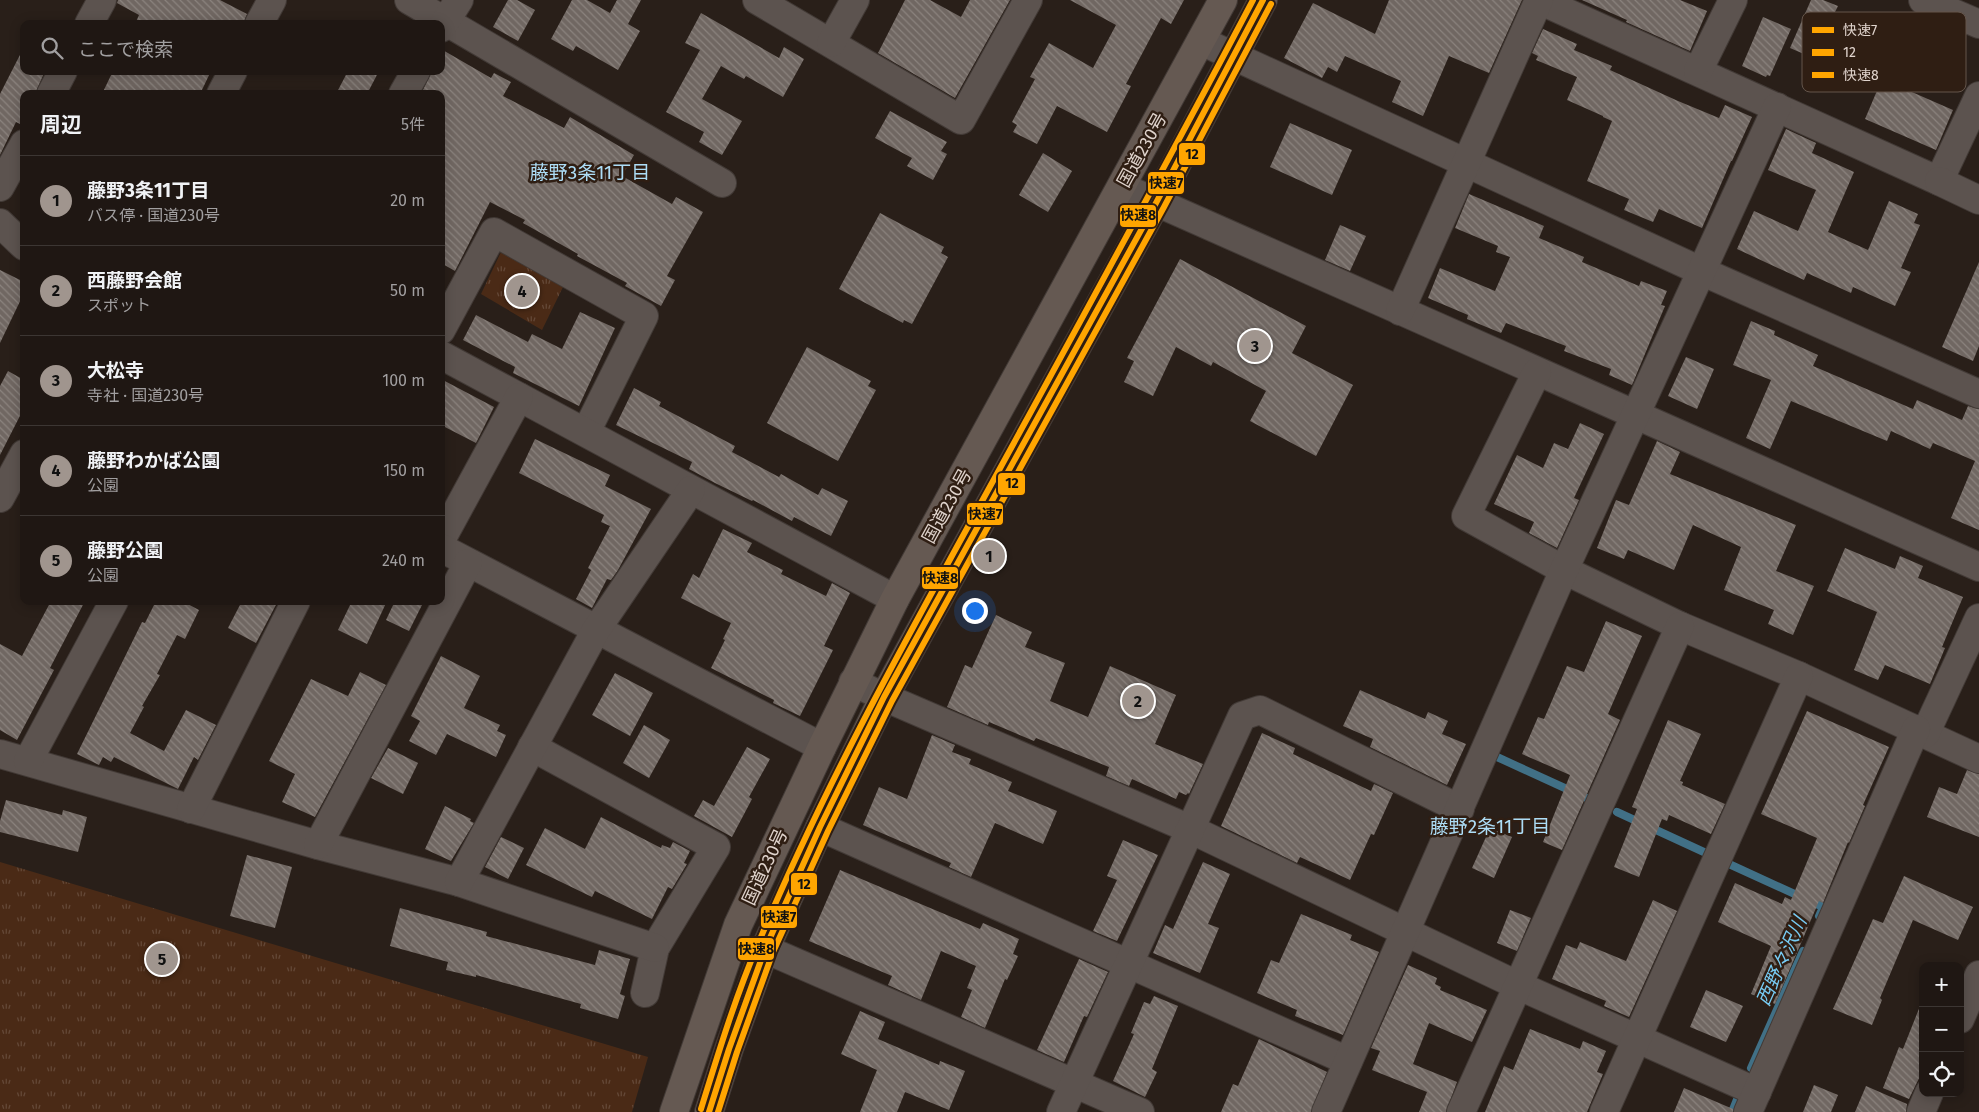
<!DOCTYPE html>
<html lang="ja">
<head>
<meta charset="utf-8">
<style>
	body { margin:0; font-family:"Fira Sans","Noto Sans JP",sans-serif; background:#2c2421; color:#f1f3f6 }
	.controls { position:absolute; right:15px; bottom:15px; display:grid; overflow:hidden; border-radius:10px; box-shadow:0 2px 12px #0003 }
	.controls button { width:45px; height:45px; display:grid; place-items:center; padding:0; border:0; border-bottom:1px solid #3c3633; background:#1f1713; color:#f1f3f6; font:25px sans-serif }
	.you { position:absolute; left:974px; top:610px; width:18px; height:18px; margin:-12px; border:4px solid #fff; border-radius:50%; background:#1a73e8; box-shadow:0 0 0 8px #1a73e833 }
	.badge { display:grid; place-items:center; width:32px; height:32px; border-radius:50%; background:#a0958e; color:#111; font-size:16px; font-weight:700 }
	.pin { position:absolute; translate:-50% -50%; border:2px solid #fff; box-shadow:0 1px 5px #0006 }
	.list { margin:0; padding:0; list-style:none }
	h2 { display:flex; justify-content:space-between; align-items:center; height:65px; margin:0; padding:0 20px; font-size:21px }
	h2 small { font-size:16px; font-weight:400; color:#a19fa0 }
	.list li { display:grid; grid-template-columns:32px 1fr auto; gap:15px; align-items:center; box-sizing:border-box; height:90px; padding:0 20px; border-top:1px solid #3c3633 }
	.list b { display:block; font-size:19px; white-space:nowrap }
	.list p { margin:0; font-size:16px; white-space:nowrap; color:#a19fa0 }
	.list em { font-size:16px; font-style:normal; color:#a19fa0 }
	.icon { flex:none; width:28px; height:28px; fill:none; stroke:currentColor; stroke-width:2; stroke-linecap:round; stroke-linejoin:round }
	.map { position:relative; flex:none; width:1979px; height:1112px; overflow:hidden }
	.search { position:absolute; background:#1f1713; box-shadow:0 2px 12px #0003; left:20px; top:20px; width:425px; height:55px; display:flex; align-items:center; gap:12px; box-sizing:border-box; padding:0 18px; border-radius:10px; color:#a19fa0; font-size:19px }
	.panel { position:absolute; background:#1f1713; box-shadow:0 2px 12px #0003; left:20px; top:90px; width:425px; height:515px; border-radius:10px }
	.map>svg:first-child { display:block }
</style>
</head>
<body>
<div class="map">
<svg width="1979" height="1112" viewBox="0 0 1979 1112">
	<defs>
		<pattern id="park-tufts" width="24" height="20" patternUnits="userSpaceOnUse" patternTransform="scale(1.25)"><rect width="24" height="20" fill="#4a2a16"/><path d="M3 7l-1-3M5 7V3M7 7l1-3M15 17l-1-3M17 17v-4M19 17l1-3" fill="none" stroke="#644837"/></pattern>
		<pattern id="building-back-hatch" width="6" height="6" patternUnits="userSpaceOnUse" patternTransform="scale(1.25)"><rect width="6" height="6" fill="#706762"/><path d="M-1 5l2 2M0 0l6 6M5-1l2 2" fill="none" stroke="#8b837e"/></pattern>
	</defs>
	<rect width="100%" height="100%" fill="#291f19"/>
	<g fill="url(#park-tufts)">
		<polygon points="501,252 563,287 542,330 481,294"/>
		<polygon points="0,862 648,1057 632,1112 0,1112"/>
	</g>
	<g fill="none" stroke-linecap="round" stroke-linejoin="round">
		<g stroke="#417086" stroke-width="8">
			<polyline points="1497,757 1591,800"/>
			<polyline points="1617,812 1706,853"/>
			<polyline points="1729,864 1823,907 1819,916"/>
			<polyline points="1751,1068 1803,951"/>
			<polyline points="1732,1112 1738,1097"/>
		</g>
	</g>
	<g fill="url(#building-back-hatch)">
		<polygon points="118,0 220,0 247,14 243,24 135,24 139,15 117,3"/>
		<polygon points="508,0 517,0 535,10 518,41 493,27"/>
		<polygon points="572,0 587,0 610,13 617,0 641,0 628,24 640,31 618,70 576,46 573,51 551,39"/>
		<polygon points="905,0 930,0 961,17 970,0 1010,0 955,98 878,53"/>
		<polygon points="1070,0 1184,0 1171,24 1161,18 1126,84 1131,86 1107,132 1057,106 1037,144 1013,132 1017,125 1012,122 1035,79 1030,77 1049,43 1093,68 1116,25"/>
		<polygon points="1389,0 1522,0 1489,73 1449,56 1423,116 1392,102 1401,81 1345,56 1337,72 1328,67 1322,78 1284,58 1313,3 1375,34"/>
		<polygon points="1582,0 1680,0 1707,11 1690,51 1626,22 1627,20"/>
		<polygon points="1811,0 1823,0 1838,6 1834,14 1915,49 1900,81 1823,46 1818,60 1790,48"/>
		<polygon points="701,13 779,58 784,47 804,59 783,97 746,76 744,79 721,66 702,99 742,121 722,155 699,142 704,132 666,112 700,50 685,43"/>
		<polygon points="1763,17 1791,29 1770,76 1767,75 1766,77 1742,66"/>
		<polygon points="1543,29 1577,44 1574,50 1612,66 1610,70 1678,101 1719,118 1725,105 1752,117 1732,161 1731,161 1702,228 1659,209 1653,222 1624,210 1629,199 1587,181 1612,121 1603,117 1603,116 1567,100 1577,77 1536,60 1538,56 1532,53"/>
		<polygon points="24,47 24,71 45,71 35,94 24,94 24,126 16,122 0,155 0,94"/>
		<polygon points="441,49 491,78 494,73 511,82 503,96 564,128 570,117 634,155 622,176 672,204 676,197 703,212 667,276 675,280 661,306 625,286 627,283 577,256 578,254 523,223 525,220 490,202 455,271 441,263 441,94 421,94 432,71 441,71"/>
		<polygon points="113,71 211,71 200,94 102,94"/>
		<polygon points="348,71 379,71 367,94 336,94"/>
		<polygon points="1882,79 1953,110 1936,150 1865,119"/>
		<polygon points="890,111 947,142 941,151 947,154 933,180 907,166 912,158 875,138"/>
		<polygon points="1290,123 1352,150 1332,195 1270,167"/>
		<polygon points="1786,129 1816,143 1812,153 1854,172 1828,232 1868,250 1889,201 1918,214 1914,223 1920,225 1901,268 1911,272 1895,306 1853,287 1851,293 1807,273 1804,280 1737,249 1754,211 1798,231 1816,190 1768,170"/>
		<polygon points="1043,153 1072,171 1048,212 1019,195"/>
		<polygon points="1469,194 1544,226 1539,238 1584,257 1582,262 1639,286 1641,281 1667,291 1661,305 1665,306 1632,385 1609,375 1611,369 1564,351 1566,346 1506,323 1501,333 1467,319 1468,315 1428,298 1440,268 1495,291 1510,257 1496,252 1498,246 1455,228"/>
		<polygon points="880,213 944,247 941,253 948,257 912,324 904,320 903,323 839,289"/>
		<polygon points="1340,225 1366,236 1350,271 1325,260"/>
		<polygon points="1180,259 1306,326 1292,353 1353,385 1316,456 1250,421 1266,391 1213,362 1211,366 1176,347 1153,396 1124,382 1134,361 1127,358"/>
		<polygon points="1979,262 1979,346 1973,361 1942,347"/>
		<polygon points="0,270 24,282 24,293 0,343"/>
		<polygon points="580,312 615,328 579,406 513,373 515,367 463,340 476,315 528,342 532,334 562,349"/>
		<polygon points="1751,321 1775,331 1774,335 1818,355 1813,366 1913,409 1917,400 1962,420 1968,406 1979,409 1979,530 1951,518 1975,461 1933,443 1930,449 1891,431 1887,441 1791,401 1770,449 1746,438 1771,380 1733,365"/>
		<polygon points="807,347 871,381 868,386 876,390 838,461 767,423"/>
		<polygon points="1686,357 1714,369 1697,409 1668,396"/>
		<polygon points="8,371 24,380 24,408 0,455 0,386"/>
		<polygon points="441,379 494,407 476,443 441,425"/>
		<polygon points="634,388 661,402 659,406 735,446 732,452 779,477 781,474 818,495 822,488 848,501 831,536 794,517 792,521 753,500 752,501 715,483 689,469 692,462 616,425"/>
		<polygon points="1580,423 1604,434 1574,498 1579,500 1557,548 1529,533 1534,522 1494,504 1517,455 1543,468 1554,443 1568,449"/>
		<polygon points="535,439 610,475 605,486 651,509 618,570 611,580 607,579 592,608 576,599 591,570 588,568 610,526 601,522 604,515 519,473"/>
		<polygon points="1657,441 1680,452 1670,474 1796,525 1776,571 1814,586 1793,635 1768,624 1774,610 1724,590 1741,547 1693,525 1674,570 1628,550 1624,559 1597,548 1616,500 1629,505"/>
		<polygon points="723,529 752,543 747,552 783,570 781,574 826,596 832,583 850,593 824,646 833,650 800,716 773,703 774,700 711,668 725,640 723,639 731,623 681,598 693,574 699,578"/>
		<polygon points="1845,548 1895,569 1900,556 1923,566 1918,578 1963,597 1942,647 1945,648 1930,684 1885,665 1878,680 1854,670 1877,612 1827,591"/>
		<polygon points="51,601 85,601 50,668 54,670 17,740 0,730 0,644 22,656"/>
		<polygon points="156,601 182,601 199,610 185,639 177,635 157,674 160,675 142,706 144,707 130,733 164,751 186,710 216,725 198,760 194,757 178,789 114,757 111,762 103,757 99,765 77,754 142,622 145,623"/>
		<polygon points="242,601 278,601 256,643 228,628"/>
		<polygon points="352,601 387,601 367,644 338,630"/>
		<polygon points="395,601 424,601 409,631 386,620"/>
		<polygon points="996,615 1032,632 1025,647 1065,663 1050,701 1088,717 1110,666 1176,695 1155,744 1203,764 1189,794 1188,793 1186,795 1179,792 1176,799 1132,779 1129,786 1106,776 1109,767 1036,738 1034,741 989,722 988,725 947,707 965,665 972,668"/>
		<polygon points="1606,621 1642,636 1608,714 1620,720 1562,850 1543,842 1570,775 1522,754 1538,717 1544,719 1567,666 1584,672"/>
		<polygon points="441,656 480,676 464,708 500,725 497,731 506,735 496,757 447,734 436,755 409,741 420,721 411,716"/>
		<polygon points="360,672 386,685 315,817 282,802 295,774 269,761 311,679 348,696"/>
		<polygon points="615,673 653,693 630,736 592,715"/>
		<polygon points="1360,690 1425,719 1428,712 1448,721 1442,734 1466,744 1447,785 1370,747 1373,739 1343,726"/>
		<polygon points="1807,711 1889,747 1863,805 1865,806 1849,843 1848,842 1823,903 1819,901 1775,1004 1751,994 1771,946 1718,922 1735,883 1782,904 1785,897 1791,900 1817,838 1761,814"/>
		<polygon points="1668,720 1701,734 1680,781 1683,782 1682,785 1725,804 1711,834 1669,815 1667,821 1662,819 1639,877 1614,867 1637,809 1632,807"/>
		<polygon points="644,725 670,740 649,778 623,763"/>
		<polygon points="1262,733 1295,748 1293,754 1371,791 1374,784 1393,793 1374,835 1371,834 1350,880 1300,857 1297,863 1221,826"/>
		<polygon points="932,735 955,745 952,752 971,759 969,764 1012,782 1008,791 1057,811 1043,844 995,823 971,877 949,867 951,863 863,825 879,787 907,799"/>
		<polygon points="747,747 770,759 749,797 752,799 732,837 694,816 703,800 714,806"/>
		<polygon points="388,748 418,763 403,794 371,778"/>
		<polygon points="1967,770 1979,774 1979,837 1927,817 1939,787 1957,794"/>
		<polygon points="6,800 62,815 63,810 87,817 78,852 0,832 0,821"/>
		<polygon points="445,806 471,819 470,821 474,823 451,861 425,849"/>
		<polygon points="601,817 661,848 662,845 670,848 673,842 690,851 684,863 687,864 672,889 668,887 652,919 595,891 592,897 526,865 545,828 585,849"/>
		<polygon points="1490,828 1512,837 1494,878 1472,868"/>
		<polygon points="501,837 524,848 508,879 485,867"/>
		<polygon points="1123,840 1158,855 1117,941 1093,931 1117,880 1107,876"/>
		<polygon points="247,855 292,867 275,928 230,916"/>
		<polygon points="1203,862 1230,874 1208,924 1219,928 1200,973 1153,953 1165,925 1173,929"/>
		<polygon points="840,870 980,929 983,923 1019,939 1013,954 1018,956 1007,980 1005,979 985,1028 961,1017 972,990 967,988 976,966 941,951 921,1000 888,985 892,976 809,941"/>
		<polygon points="1904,876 1973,907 1958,940 1913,920 1880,998 1882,1000 1872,1025 1833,1009 1873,919 1883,923"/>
		<polygon points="1653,900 1677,911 1629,1017 1604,1006 1606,1001 1552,979 1566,945 1577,949 1580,942 1626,961"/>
		<polygon points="400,908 487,932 486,936 595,965 599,950 630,959 620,994 625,996 618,1019 580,1008 581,1004 476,975 476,977 446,970 448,962 390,946"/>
		<polygon points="1510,910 1531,918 1517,951 1497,943"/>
		<polygon points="1301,914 1352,935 1350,940 1379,952 1343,1035 1295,1016 1297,1010 1257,993 1271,960 1279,963"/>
		<polygon points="1079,959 1108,972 1087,1017 1084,1016 1064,1062 1037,1050"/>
		<polygon points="1408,965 1437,978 1435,984 1441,987 1440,990 1487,1010 1472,1042 1429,1023 1413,1064 1457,1082 1446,1112 1419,1112 1427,1092 1372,1070 1380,1051 1371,1048"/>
		<polygon points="1706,990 1743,1006 1726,1042 1690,1027"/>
		<polygon points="1154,996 1178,1006 1152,1069 1157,1072 1145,1097 1113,1081 1134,1034 1131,1033 1144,1002 1150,1004"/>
		<polygon points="1922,1001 1923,1070 1909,1099 1883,1088 1899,1047 1903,1049"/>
		<polygon points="860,1011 885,1022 878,1039 939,1065 940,1061 965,1071 949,1110 905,1092 897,1112 860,1112 877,1070 841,1054"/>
		<polygon points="1530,1029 1580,1049 1583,1041 1606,1051 1597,1072 1603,1074 1587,1112 1485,1112 1504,1066 1513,1070"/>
		<polygon points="1259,1039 1327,1072 1311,1112 1221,1112 1233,1084 1238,1086"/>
		<polygon points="1814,1085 1838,1095 1831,1112 1803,1112"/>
		<polygon points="1866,1086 1907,1104 1906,1112 1855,1112"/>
		<polygon points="1684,1088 1733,1109 1733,1112 1674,1112"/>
	</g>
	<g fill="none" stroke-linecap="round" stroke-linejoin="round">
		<defs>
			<g id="minor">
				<polyline points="409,0 722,183"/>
				<polyline points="757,0 961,120 1028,0"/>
				<polyline points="1539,0 1939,181 1979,96"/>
				<polyline points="1923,0 1979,24"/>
				<polyline points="89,24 102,0"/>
				<polyline points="259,24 272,0"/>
				<polyline points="441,28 459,0"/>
				<polyline points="1201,41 1701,271 1979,394"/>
				<polyline points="831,43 855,0"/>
				<polyline points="1698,71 1733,0"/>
				<polyline points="51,94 63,71"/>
				<polyline points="221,94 233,71"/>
				<polyline points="403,94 416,71"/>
				<polyline points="1939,181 1979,200"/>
				<polyline points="0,187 24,144"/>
				<polyline points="1122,187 1979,567"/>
				<polyline points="0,223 24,246"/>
				<polyline points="1400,311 1539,0"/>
				<polyline points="441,330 494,232 644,316 586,432"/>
				<polyline points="441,355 895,599"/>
				<polyline points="1537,372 1466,516 1564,570 1680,626 1799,676 1979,759"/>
				<polyline points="0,498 24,454"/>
				<polyline points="441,540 519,397"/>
				<polyline points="441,548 822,747"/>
				<polyline points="853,682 884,697 1190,829 1517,985 1757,1092"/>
				<polyline points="1925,734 1979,618"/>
				<polyline points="532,747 716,847 655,948 645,993"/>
				<polyline points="0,754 318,845 459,882 655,948"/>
				<polyline points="28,761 114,601"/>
				<polyline points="191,809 296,601"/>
				<polyline points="820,827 1348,1061"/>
				<polyline points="318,845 468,563"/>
				<polyline points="459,882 596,630 691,490"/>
				<polyline points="765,949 1140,1112"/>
				<polyline points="1960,1019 1979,975"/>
				<polyline points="1061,1112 1242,716 1260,710 1460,809"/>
				<polyline points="1326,1112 1564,570 1777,107"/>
				<polyline points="1461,1112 1680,626"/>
				<polyline points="1604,1112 1799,676"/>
				<polyline points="1748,1112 1916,729"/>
				<polyline points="1921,1112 1929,1093"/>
			</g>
			<g id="trunk">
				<polyline points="674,1112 738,925 822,747 895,599 1223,0"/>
				<polyline points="709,1112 729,1049 765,949 820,827 884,697 1156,203 1263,0"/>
			</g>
		</defs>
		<use href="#minor" stroke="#423a36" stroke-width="30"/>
		<use href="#trunk" stroke="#423a36" stroke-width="30"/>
		<use href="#minor" stroke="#5c534f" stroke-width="28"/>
		<use href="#trunk" stroke="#655952" stroke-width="28"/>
		<defs>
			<polyline id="bus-1" points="709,1112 729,1049 765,949 820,827 884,697 1156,203 1263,0"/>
			<polyline id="bus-2" points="718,1112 737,1052 773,952 828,831 892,701 1164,207 1271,4"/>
			<path id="bus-3" d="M701,1109C718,1054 735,998 758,944C826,781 913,627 998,472C1084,315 1170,158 1253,0"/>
		</defs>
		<use href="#bus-1" stroke="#2f1e13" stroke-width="10"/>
		<use href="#bus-2" stroke="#2f1e13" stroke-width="10"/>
		<use href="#bus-3" stroke="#2f1e13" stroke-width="10"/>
		<use href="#bus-1" stroke="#ffa500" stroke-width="6"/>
		<use href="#bus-2" stroke="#ffa500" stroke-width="6"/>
		<use href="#bus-3" stroke="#ffa500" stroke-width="6"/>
	</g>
	<g text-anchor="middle" stroke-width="5" stroke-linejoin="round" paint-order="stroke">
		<g font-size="18" fill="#e0d4cd" stroke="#2f1e13">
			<text transform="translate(1142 150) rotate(-61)" y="6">国道230号</text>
			<text transform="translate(947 506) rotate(-61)" y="6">国道230号</text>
			<text transform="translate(765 867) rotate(-65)" y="6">国道230号</text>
		</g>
		<g font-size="19" fill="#adddf6" stroke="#2f1e13">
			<text x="590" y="179">藤野3条11丁目</text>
			<text x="1490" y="833">藤野2条11丁目</text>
		</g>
		<g font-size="19" font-style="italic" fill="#77cbf3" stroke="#2f1e13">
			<text transform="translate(1781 961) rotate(-66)" y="7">西野々沢川</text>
		</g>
	</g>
	<rect x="1802" y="12" width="164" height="80" rx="8" fill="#2f1e13" stroke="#64554b" stroke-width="1"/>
	<rect x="1812" y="27" width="22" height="6" fill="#ffa500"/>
	<rect x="1812" y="49" width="22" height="7" fill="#ffa500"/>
	<rect x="1812" y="72" width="22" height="6" fill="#ffa500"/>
	<g font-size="14" fill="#e0d4cd">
		<text x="1843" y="35">快速7</text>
		<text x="1843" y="57">12</text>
		<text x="1843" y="80">快速8</text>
	</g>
	<g stroke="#2f1e13" stroke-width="2">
		<rect x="1178" y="142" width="28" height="24" rx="5" fill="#ffa500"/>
		<rect x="1147" y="171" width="38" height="24" rx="5" fill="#ffa500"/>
		<rect x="1119" y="204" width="38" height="24" rx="5" fill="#ffa500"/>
		<rect x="997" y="472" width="29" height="24" rx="5" fill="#ffa500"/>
		<rect x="966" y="502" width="38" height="24" rx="5" fill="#ffa500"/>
		<rect x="921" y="566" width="38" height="24" rx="5" fill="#ffa500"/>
		<rect x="790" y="872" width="28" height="24" rx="5" fill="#ffa500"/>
		<rect x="760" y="905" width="38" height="24" rx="5" fill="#ffa500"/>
		<rect x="737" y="937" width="38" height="24" rx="5" fill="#ffa500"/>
	</g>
	<g font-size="14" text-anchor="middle" font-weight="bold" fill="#111">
		<text x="1192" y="159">12</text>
		<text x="1166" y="188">快速7</text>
		<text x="1138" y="220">快速8</text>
		<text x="1012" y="488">12</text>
		<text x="985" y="519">快速7</text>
		<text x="940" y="583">快速8</text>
		<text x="804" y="889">12</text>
		<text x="779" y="922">快速7</text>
		<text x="756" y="954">快速8</text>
	</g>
</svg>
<div class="controls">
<button>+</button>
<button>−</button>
<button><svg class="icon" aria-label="locate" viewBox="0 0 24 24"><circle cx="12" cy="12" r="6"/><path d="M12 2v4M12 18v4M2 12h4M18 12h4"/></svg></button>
</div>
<div class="you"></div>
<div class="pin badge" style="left:989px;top:556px">1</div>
<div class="pin badge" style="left:1138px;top:701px">2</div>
<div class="pin badge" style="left:1255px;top:346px">3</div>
<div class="pin badge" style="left:522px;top:291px">4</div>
<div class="pin badge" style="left:162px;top:959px">5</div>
<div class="search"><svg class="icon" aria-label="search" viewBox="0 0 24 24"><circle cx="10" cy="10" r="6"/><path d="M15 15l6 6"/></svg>ここで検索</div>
<section class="panel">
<h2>周辺<small>5件</small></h2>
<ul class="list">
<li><span class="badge">1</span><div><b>藤野3条11丁目</b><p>バス停 · 国道230号</p></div><em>20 m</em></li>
<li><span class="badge">2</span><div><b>西藤野会館</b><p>スポット</p></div><em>50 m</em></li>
<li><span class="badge">3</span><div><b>大松寺</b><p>寺社 · 国道230号</p></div><em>100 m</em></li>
<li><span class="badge">4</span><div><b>藤野わかば公園</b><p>公園</p></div><em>150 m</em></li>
<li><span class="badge">5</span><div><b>藤野公園</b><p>公園</p></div><em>240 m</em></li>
</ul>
</section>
</div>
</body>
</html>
